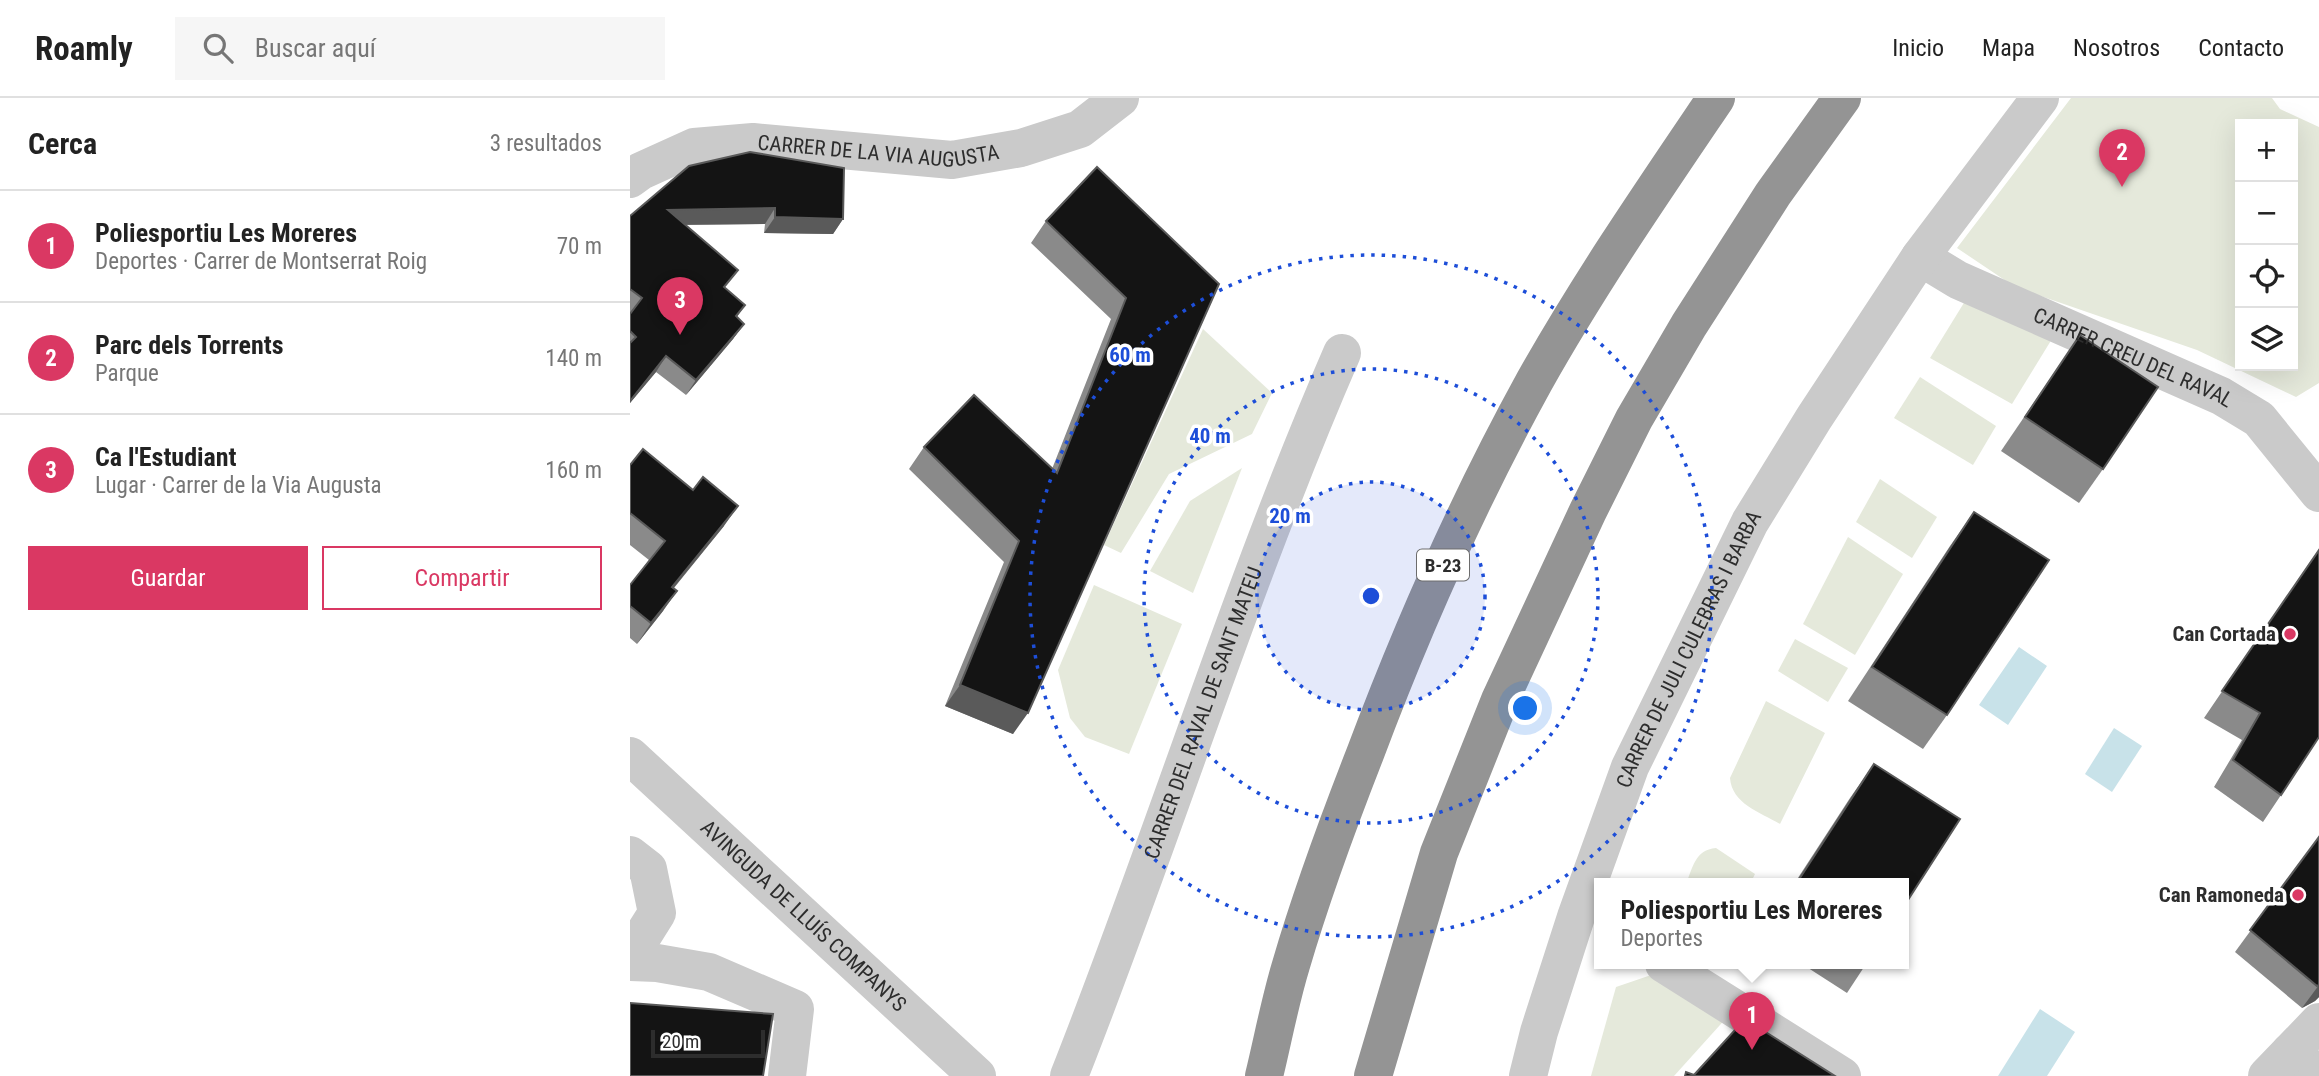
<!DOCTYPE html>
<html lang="es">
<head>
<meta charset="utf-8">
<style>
	body { margin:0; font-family:"Roboto Condensed",sans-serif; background:#f6f6f6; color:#222 }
	.controls { position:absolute; right:21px; top:21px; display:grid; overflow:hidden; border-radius:0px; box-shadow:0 7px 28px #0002 }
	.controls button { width:63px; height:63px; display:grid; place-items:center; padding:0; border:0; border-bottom:2px solid #e0e0e0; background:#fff; color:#222; font:35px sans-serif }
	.scale { position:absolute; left:21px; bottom:18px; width:114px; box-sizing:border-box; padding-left:7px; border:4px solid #2d2d2d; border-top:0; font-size:19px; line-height:24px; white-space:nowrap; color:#2d2d2d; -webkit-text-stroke:5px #fff; paint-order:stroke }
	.you { position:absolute; left:896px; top:611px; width:24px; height:24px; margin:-18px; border:5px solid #fff; border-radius:50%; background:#1a73e8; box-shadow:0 0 0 10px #1a73e833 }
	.badge { display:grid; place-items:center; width:46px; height:46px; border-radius:50%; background:#da3863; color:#fff; font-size:23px; font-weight:700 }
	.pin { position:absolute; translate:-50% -58px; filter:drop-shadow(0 2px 4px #0008) }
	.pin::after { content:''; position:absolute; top:37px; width:24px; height:21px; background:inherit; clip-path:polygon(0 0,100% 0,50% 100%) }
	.popup { position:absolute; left:964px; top:780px; width:315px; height:91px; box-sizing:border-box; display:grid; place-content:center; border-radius:0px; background:#fff; filter:drop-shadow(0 2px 5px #0005); font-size:23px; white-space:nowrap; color:#767676 }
	.popup b { font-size:26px; color:#222 }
	.popup::after { content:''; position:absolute; left:50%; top:100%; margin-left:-14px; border:14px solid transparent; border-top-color:#fff }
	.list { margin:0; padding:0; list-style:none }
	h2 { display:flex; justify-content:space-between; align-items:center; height:91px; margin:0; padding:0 28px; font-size:30px }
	h2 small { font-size:23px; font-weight:400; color:#767676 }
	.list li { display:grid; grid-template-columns:46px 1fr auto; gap:21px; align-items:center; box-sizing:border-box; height:112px; padding:0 28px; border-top:2px solid #e0e0e0 }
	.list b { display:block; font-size:26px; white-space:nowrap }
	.list p { margin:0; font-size:23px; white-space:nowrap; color:#767676 }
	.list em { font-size:23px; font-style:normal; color:#767676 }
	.actions { display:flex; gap:14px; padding:21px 28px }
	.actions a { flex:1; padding:16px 0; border:2px solid #da3863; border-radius:0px; text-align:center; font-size:24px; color:#da3863 }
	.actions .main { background:#da3863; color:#fff }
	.icon { flex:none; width:38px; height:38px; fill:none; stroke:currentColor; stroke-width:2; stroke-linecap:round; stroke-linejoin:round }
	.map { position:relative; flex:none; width:1689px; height:978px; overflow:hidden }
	header { display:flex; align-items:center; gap:42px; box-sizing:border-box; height:98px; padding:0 35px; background:#fff; border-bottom:2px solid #e0e0e0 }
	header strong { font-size:33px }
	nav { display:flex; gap:38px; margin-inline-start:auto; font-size:24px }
	.search { width:490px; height:63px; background:#f6f6f6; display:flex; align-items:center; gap:18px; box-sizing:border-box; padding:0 24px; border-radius:0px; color:#767676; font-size:26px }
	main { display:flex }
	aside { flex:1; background:#fff }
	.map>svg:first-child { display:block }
</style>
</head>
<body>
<header>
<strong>Roamly</strong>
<div class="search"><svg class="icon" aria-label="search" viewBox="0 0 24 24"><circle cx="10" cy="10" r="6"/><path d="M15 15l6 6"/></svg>Buscar aquí</div>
<nav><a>Inicio</a><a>Mapa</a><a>Nosotros</a><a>Contacto</a></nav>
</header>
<main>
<aside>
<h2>Cerca<small>3 resultados</small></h2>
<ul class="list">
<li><span class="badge">1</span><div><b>Poliesportiu Les Moreres</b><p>Deportes · Carrer de Montserrat Roig</p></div><em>70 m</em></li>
<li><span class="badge">2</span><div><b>Parc dels Torrents</b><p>Parque</p></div><em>140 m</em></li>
<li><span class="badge">3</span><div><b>Ca l'Estudiant</b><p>Lugar · Carrer de la Via Augusta</p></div><em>160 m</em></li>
</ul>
<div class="actions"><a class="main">Guardar</a><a>Compartir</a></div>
</aside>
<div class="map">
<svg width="1689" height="978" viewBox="0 0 1689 978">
	<rect width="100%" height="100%" fill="#fff"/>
	<g fill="#e5e9db" fill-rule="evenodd">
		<path d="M1441,0H1642L1650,11L1689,29V285L1666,299L1567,252L1385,189L1327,150ZM1610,26H1663V268H1610Z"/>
		<polygon points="1340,195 1425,236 1382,306 1300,260"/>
		<polygon points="573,231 642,295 622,336 539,376 491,455 474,447"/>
		<polygon points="1290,279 1366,328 1343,367 1264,320"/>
		<polygon points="612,370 563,495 520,473 560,403"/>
		<polygon points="1250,381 1307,419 1282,460 1226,424"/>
		<polygon points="1218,439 1273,476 1225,557 1173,526"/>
		<polygon points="464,487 552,526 499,656 455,639 440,620 428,572"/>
		<polygon points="1165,541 1218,570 1198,604 1148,573"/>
		<path d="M1136,603L1195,635L1150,726C1130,714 1102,706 1100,680Z"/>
		<path d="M1086,750L1125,776L1120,786H1056C1063,769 1065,752 1086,750Z"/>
		<polygon points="1030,874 1099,917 1044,978 961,978 986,889"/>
	</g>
	<g fill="#c8e2e9">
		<polygon points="1389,549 1417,568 1378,627 1349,607"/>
		<polygon points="1484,630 1512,648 1482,694 1455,676"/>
		<polygon points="1410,911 1445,934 1417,978 1368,978"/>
	</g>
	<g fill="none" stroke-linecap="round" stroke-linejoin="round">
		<g stroke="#cacaca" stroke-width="38">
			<path id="s1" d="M0,81L11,73L64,49L123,44L322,62L391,50L450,31L490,0"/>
			<path id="s2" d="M1290,159L1328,182L1591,298L1629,321L1689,395"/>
			<path id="s3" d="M0,658L347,978"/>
			<polyline points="0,757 18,771 27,815 0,858"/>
			<polyline points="0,864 27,865 79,874 165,911 157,978"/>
			<polyline points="1034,866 1212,978"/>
			<polyline points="1660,954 1689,977"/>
			<path id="s4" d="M439,978C534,738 609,492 712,255"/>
			<path id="s5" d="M898,978L909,934L946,819L1000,669L1120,424L1184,320L1290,159L1410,0"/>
			<polyline points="1637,978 1689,924"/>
		</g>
		<g stroke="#949494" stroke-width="38">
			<path d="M634,978C643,941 650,903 661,867C682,795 708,725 735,656C783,528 838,404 904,284C959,186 1023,93 1086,0"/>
			<polyline points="743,978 809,755 870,602 958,413 1004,321 1059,227 1143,96 1212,0"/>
		</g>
	</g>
	<g fill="#8a8a8a">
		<polygon points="59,68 213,121 203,136 134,135 135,126 55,127 95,190 115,207 107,219 114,226 103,241 56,297 26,274 0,305 0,118"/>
		<polygon points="416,123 589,186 383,636 315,608 374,464 279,371 294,349 422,371 481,221 401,145"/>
		<polygon points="1450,237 1473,371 1449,405 1371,353"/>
		<polygon points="0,367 63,392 94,428 44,490 33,513 7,546 0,540 0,487 19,462 0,447"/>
		<polygon points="1344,414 1317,617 1293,651 1218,603 1320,448"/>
		<polygon points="1689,451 1651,697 1633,724 1584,689 1612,642 1574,620"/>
		<polygon points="1244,666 1274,786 1164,786 1220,700"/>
		<polygon points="1689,739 1689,899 1685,903 1672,910 1605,854"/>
		<polygon points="1172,866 1236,866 1217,895"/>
	</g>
	<g fill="#5a5a5a">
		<polygon points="145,110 135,126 27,127 38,112"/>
		<polygon points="145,119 213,121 203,136 134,135"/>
		<polygon points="114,226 103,241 56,297 66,282"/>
		<polygon points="36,258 26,274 0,305 0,303"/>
		<polygon points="108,408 94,428 28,509 42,489"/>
		<polygon points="47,493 33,513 7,546 21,525"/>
		<polygon points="330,587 398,615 383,636 315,608"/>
		<polygon points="1689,887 1689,899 1685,903 1672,910"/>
	</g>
	<g fill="#141414" stroke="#5a5a5a" stroke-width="2">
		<polygon points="120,54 214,70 213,121 145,119 145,110 38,112 108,172 94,189 115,207 106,218 114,226 66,282 36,258 0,303 0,245 6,239 0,233 0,216 12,200 0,191 0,118 59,68"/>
		<polygon points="467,69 589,186 398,615 330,587 389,443 294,349 344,297 427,375 496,200 416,123"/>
		<polygon points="1450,237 1528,289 1473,371 1395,319"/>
		<polygon points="13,351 63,392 73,379 108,408 42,489 47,493 21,525 0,508 0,487 35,443 0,415 0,367"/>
		<polygon points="1344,414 1419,462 1317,617 1242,569"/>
		<polygon points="1689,452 1689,639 1651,697 1603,662 1630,615 1592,593"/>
		<polygon points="1244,666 1330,721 1274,808 1274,786 1166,786"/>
		<polygon points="1689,739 1689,887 1687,888 1620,832"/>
		<polygon points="0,905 143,916 133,978 0,978"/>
		<polygon points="1115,921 1205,978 1055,978 1056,974 1064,977"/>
	</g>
	<circle cx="741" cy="498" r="114" fill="#1d4ed8" fill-opacity=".12"/>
	<g fill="none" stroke="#1d4ed8" stroke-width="3.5" stroke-dasharray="3.5 7">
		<circle cx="741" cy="498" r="114"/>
		<circle cx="741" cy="498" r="227"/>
		<circle cx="741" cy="498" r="341"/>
	</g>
	<g fill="#da3863" stroke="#fff" stroke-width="2.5">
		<circle cx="1660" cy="536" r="7"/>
		<circle cx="1668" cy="797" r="7"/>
	</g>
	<g text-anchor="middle" stroke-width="7" stroke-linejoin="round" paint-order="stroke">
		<rect fill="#fff" stroke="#6c6c6c" stroke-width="2" x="787" y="451.5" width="52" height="31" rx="5"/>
		<g font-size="19" font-weight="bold" fill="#2d2d2d">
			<text x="813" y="474">B-23</text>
		</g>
		<g font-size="21" fill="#2d2d2d" stroke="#fff">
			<text dy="7" stroke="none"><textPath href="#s1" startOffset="257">CARRER DE LA VIA AUGUSTA</textPath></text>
			<text dy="7" stroke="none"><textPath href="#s2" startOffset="236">CARRER CREU DEL RAVAL</textPath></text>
			<text dy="7" stroke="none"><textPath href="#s5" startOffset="457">CARRER DE JULI CULEBRAS I BARBA</textPath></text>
			<text dy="7" stroke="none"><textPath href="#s4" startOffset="387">CARRER DEL RAVAL DE SANT MATEU</textPath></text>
			<text dy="7" stroke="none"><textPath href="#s3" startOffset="236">AVINGUDA DE LLUÍS COMPANYS</textPath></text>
		</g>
		<g font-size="21" font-weight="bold" fill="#2d2d2d" stroke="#fff" text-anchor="end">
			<text x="1646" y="543">Can Cortada</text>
			<text x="1654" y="804">Can Ramoneda</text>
		</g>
	</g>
	<circle cx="741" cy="498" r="10" fill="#1d4ed8" stroke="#fff" stroke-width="3.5"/>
	<g font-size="21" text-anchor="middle" font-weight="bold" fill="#1d4ed8" stroke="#fff" stroke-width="7" stroke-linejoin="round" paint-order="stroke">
		<text x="500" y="264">60 m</text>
		<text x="580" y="345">40 m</text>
		<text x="660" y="425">20 m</text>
	</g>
</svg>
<div class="controls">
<button>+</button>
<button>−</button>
<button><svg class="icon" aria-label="locate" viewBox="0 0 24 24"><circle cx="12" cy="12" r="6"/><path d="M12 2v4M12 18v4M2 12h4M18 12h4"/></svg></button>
<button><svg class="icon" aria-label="layers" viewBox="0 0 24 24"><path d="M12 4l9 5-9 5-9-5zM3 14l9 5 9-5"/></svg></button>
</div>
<div class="scale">20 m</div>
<div class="you"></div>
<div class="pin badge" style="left:1122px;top:952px">1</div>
<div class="popup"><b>Poliesportiu Les Moreres</b>Deportes</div>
<div class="pin badge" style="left:1492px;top:89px">2</div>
<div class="pin badge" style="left:50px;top:237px">3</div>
</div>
</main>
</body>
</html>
